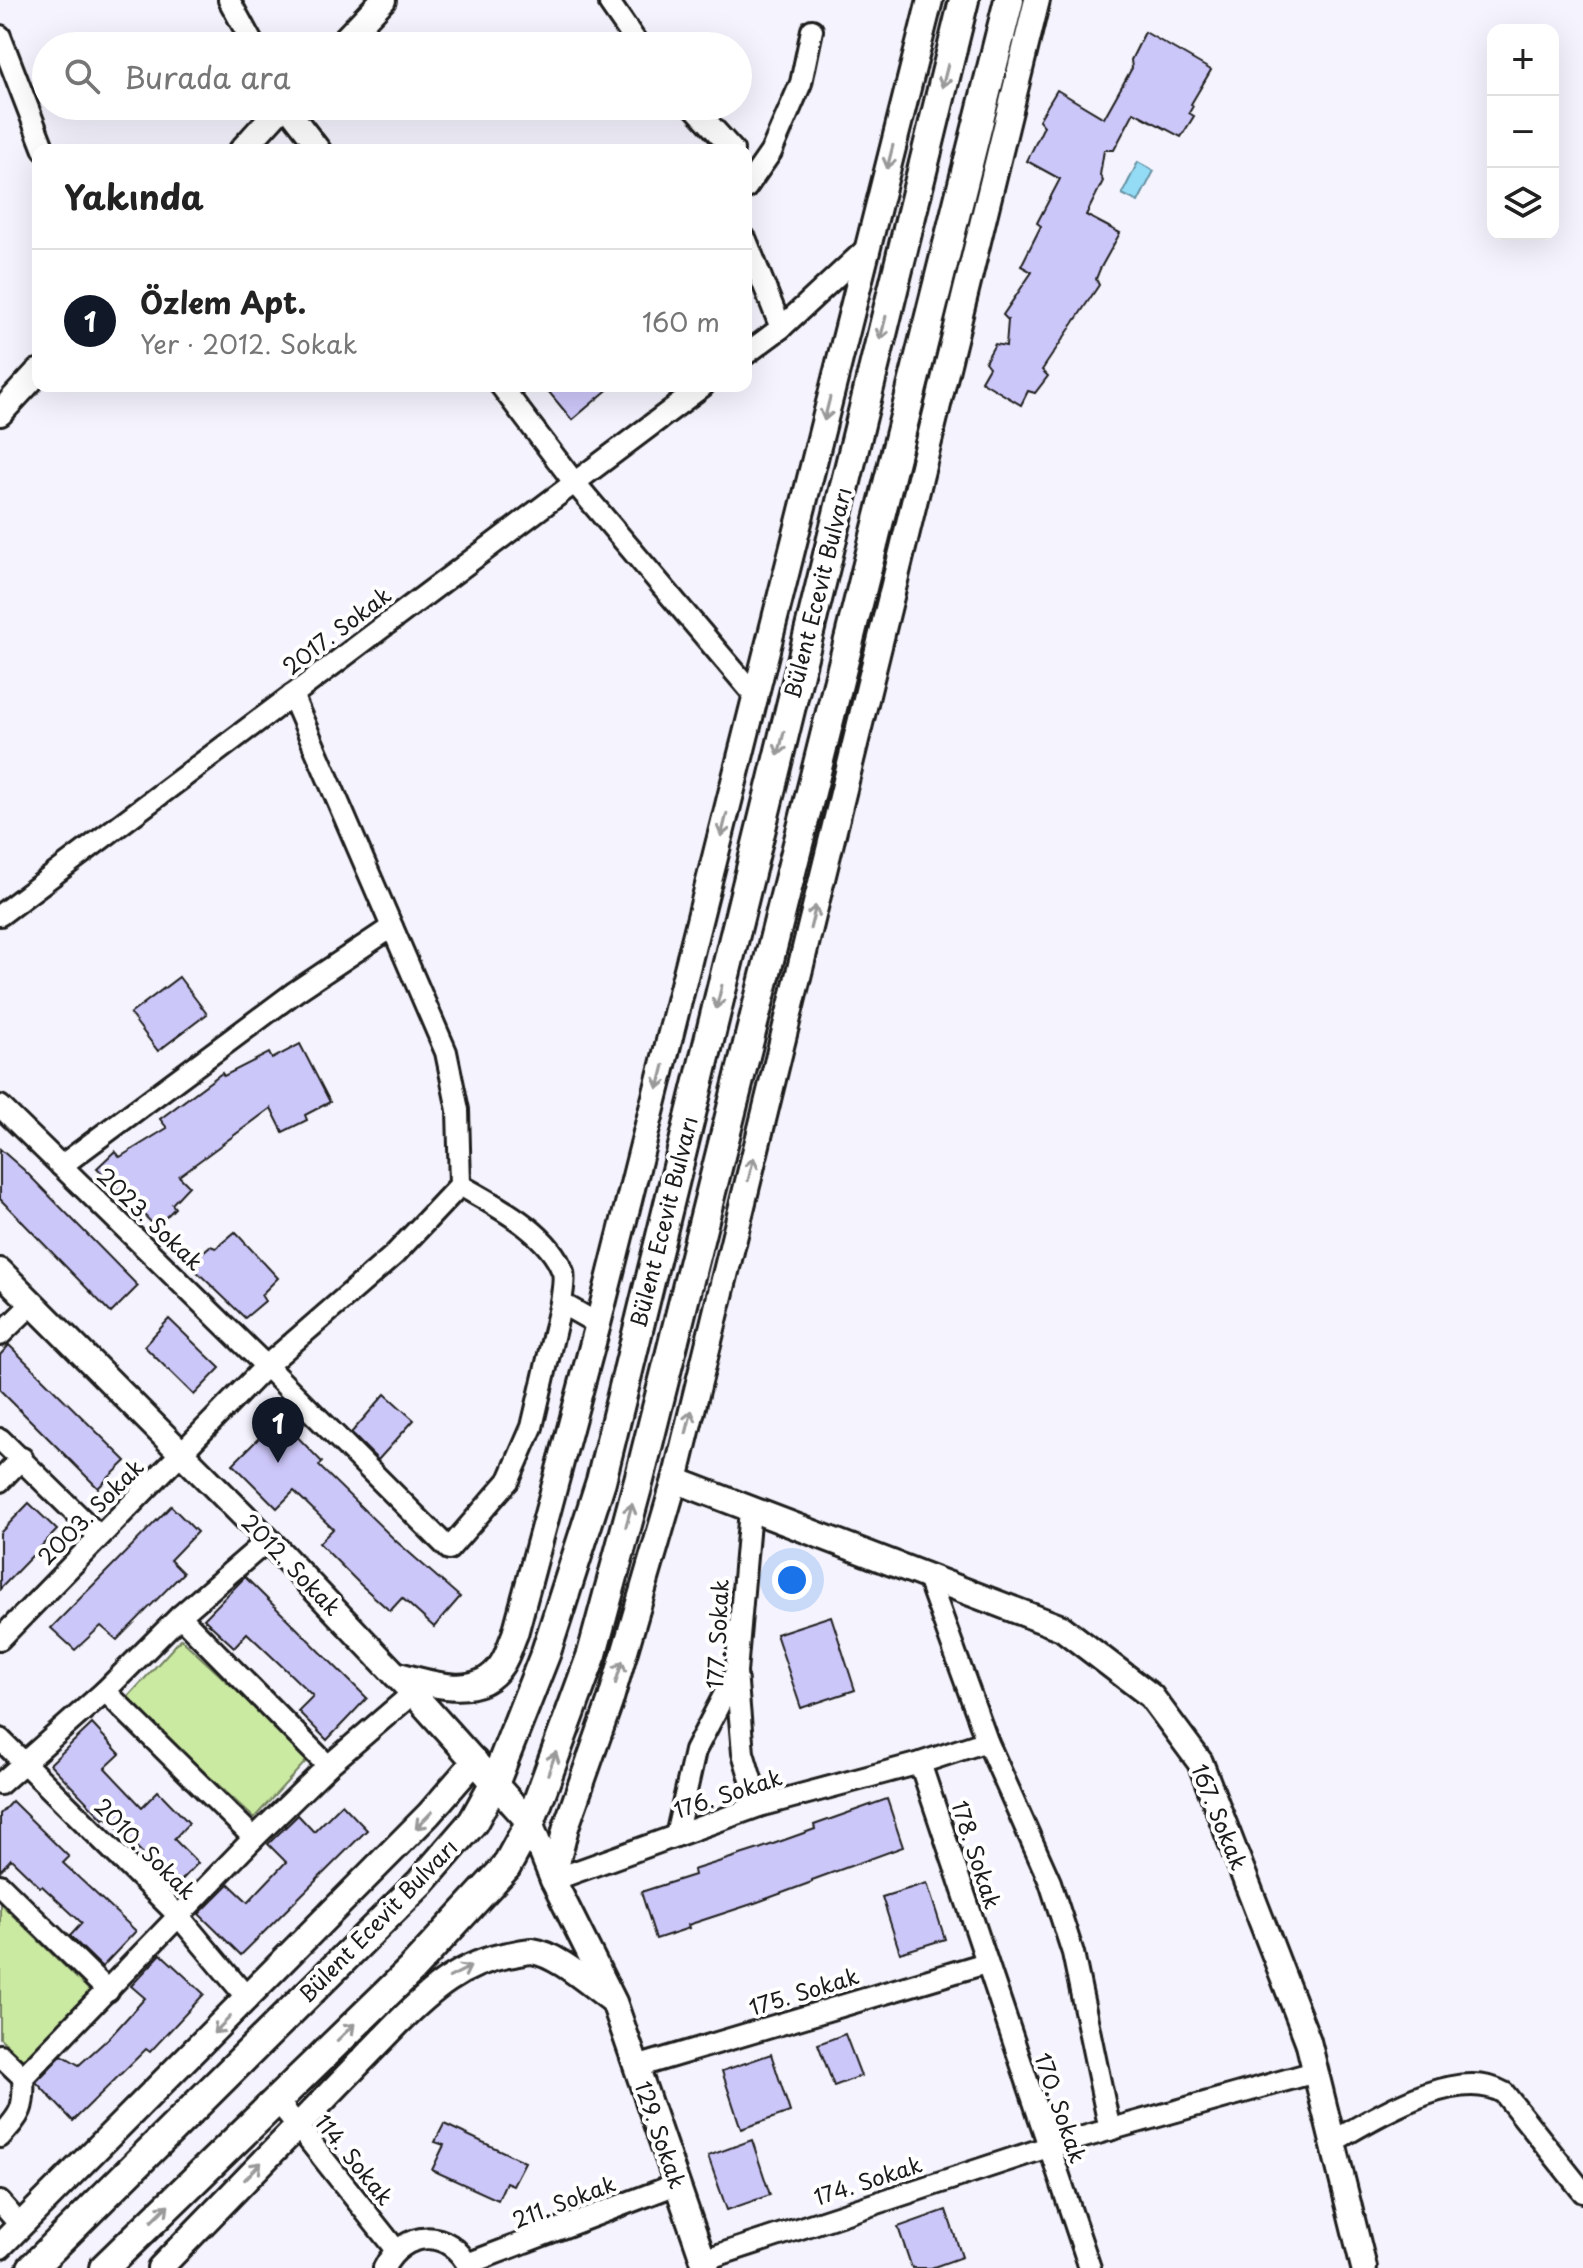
<!DOCTYPE html>
<html lang="tr">
<head>
<meta charset="utf-8">
<style>
	body { margin:0; font-family:"Playpen Sans",sans-serif; background:#f6f6f6; color:#222 }
	.controls { position:absolute; right:24px; top:24px; display:grid; overflow:hidden; border-radius:16px; box-shadow:0 8px 32px #0002 }
	.controls button { width:72px; height:72px; display:grid; place-items:center; padding:0; border:0; border-bottom:2px solid #e0e0e0; background:#fff; color:#222; font:40px sans-serif }
	.you { position:absolute; left:792px; top:1580px; width:28px; height:28px; margin:-20px; border:6px solid #fff; border-radius:50%; background:#1a73e8; box-shadow:0 0 0 12px #1a73e833 }
	.badge { display:grid; place-items:center; width:52px; height:52px; border-radius:50%; background:#111827; color:#fff; font-size:26px; font-weight:700 }
	.pin { position:absolute; translate:-50% -66px; filter:drop-shadow(0 2px 4px #0008) }
	.pin::after { content:''; position:absolute; top:42px; width:28px; height:24px; background:inherit; clip-path:polygon(0 0,100% 0,50% 100%) }
	.list { margin:0; padding:0; list-style:none }
	h2 { display:flex; justify-content:space-between; align-items:center; height:104px; margin:0; padding:0 32px; font-size:34px }
	h2 small { font-size:26px; font-weight:400; color:#767676 }
	.list li { display:grid; grid-template-columns:52px 1fr auto; gap:24px; align-items:center; box-sizing:border-box; height:144px; padding:0 32px; border-top:2px solid #e0e0e0 }
	.list b { display:block; font-size:30px; white-space:nowrap }
	.list p { margin:0; font-size:26px; white-space:nowrap; color:#767676 }
	.list em { font-size:26px; font-style:normal; color:#767676 }
	.icon { flex:none; width:44px; height:44px; fill:none; stroke:currentColor; stroke-width:2; stroke-linecap:round; stroke-linejoin:round }
	.map { position:relative; flex:none; width:1583px; height:2268px; overflow:hidden }
	.search { position:absolute; background:#fff; box-shadow:0 8px 32px #0002; left:32px; top:32px; width:720px; height:88px; display:flex; align-items:center; gap:20px; box-sizing:border-box; padding:0 28px; border-radius:44px; color:#767676; font-size:30px }
	.panel { position:absolute; background:#fff; box-shadow:0 8px 32px #0002; left:32px; top:144px; width:720px; height:248px; border-radius:16px }
	.map>svg:first-child { display:block }
</style>
</head>
<body>
<div class="map">
<svg width="1583" height="2268" viewBox="0 0 1583 2268">
	<rect width="100%" height="100%" fill="#f5f4fe"/>
	<filter id="ink" filterUnits="userSpaceOnUse"><feTurbulence type="fractalNoise" baseFrequency=".0125" numOctaves="2"/><feDisplacementMap in="SourceGraphic" scale="16" xChannelSelector="R" yChannelSelector="G"/><feConvolveMatrix kernelMatrix="1 2 1 2 8 2 1 2 1" color-interpolation-filters="sRGB"/></filter>
	<g filter="url(#ink)">
		<g fill="#cae9a1" stroke="#73825e" stroke-width="2">
			<polygon points="181,1639 309,1758 254,1818 126,1699"/>
			<polygon points="0,1903 90,1991 23,2060 0,2038"/>
		</g>
		<polygon fill="#94dbf6" stroke="#648f9f" stroke-width="2" points="1138,162 1154,171 1138,202 1122,194"/>
		<g fill="#ccc7f9" stroke="#1c1c1c" stroke-width="2">
			<polygon points="1145,32 1211,70 1191,104 1193,106 1189,113 1194,116 1181,137 1134,112 1114,150 1104,150 1100,175 1103,181 1086,215 1120,233 1100,269 1096,279 1099,285 1042,370 1048,376 1035,393 1028,391 1021,405 981,381 989,367 985,362 995,344 1006,346 1008,320 1003,315 1032,272 1021,266 1041,226 1037,223 1060,179 1027,161 1044,126 1039,120 1057,90 1104,118 1132,68 1131,60"/>
			<polygon points="544,386 612,386 572,420"/>
			<polygon points="179,977 207,1014 158,1051 130,1014"/>
			<polygon points="300,1044 330,1102 305,1115 307,1120 283,1132 271,1108 179,1176 189,1186 172,1204 175,1208 156,1227 97,1168 115,1151 120,1157 167,1128 160,1119 222,1073 224,1076 269,1053 272,1059"/>
			<polygon points="0,1149 24,1170 138,1286 111,1313 0,1199"/>
			<polygon points="235,1232 278,1278 261,1295 265,1301 245,1318 189,1264 210,1246 216,1248"/>
			<polygon points="169,1319 220,1368 194,1395 144,1346"/>
			<polygon points="9,1345 126,1461 98,1488 0,1390 0,1355"/>
			<polygon points="385,1394 414,1420 378,1460 351,1433"/>
			<polygon points="279,1418 322,1462 319,1466 397,1542 460,1597 434,1627 402,1598 390,1611 361,1585 319,1543 333,1529 294,1491 277,1508 233,1464"/>
			<polygon points="29,1503 57,1530 0,1589 0,1533"/>
			<polygon points="171,1506 197,1532 170,1560 183,1573 117,1640 101,1626 75,1650 51,1628"/>
			<polygon points="245,1577 367,1698 327,1740 298,1711 313,1696 285,1669 247,1633 234,1647 204,1619"/>
			<polygon points="831,1616 855,1690 801,1708 776,1634"/>
			<polygon points="92,1724 120,1754 105,1768 142,1807 158,1791 189,1823 174,1839 198,1863 176,1886 106,1817 103,1819 50,1764"/>
			<polygon points="887,1799 903,1847 812,1880 812,1882 755,1903 688,1925 689,1928 656,1939 641,1892 694,1875 693,1870 759,1849 815,1829 814,1825"/>
			<polygon points="12,1801 69,1857 63,1863 136,1931 102,1967 70,1936 82,1923 42,1886 40,1887 11,1859 0,1871 0,1814"/>
			<polygon points="342,1804 367,1830 241,1955 199,1914 229,1884 248,1902 286,1862 268,1844 298,1815 314,1832"/>
			<polygon points="927,1883 945,1939 900,1953 882,1897"/>
			<polygon points="161,1954 204,1994 150,2052 146,2049 73,2121 36,2082 62,2055 79,2065 110,2037 145,1998 131,1986"/>
			<polygon points="845,2034 861,2076 834,2086 818,2044"/>
			<polygon points="771,2054 790,2112 741,2129 722,2071"/>
			<polygon points="444,2124 525,2162 513,2185 506,2182 498,2200 432,2170 444,2145 435,2142"/>
			<polygon points="752,2140 770,2195 727,2210 708,2156"/>
			<polygon points="946,2210 962,2257 931,2268 912,2268 898,2227"/>
		</g>
		<g fill="none" stroke-linecap="round" stroke-linejoin="round">
			<defs>
				<g id="minor">
					<polyline points="229,0 254,46"/>
					<polyline points="610,0 610,4 639,46"/>
					<polyline points="0,36 44,150"/>
					<polyline points="286,106 320,150"/>
					<polyline points="693,106 733,150"/>
					<polyline points="746,188 771,152 801,83 812,30"/>
					<polyline points="746,240 781,328"/>
					<polyline points="746,354 781,328 867,248"/>
					<polyline points="501,386 574,482 757,698"/>
					<polyline points="292,695 446,1052 458,1110 460,1185"/>
					<polyline points="0,915 703,386"/>
					<polyline points="0,1106 266,1366 449,1549 509,1480 532,1427 561,1303"/>
					<polyline points="61,1166 295,992 392,927"/>
					<polyline points="0,1335 33,1303"/>
					<polyline points="0,1439 99,1536"/>
					<polyline points="0,1481 22,1458"/>
					<polyline points="750,1510 736,1672 743,1753 759,1806"/>
					<polyline points="928,1578 987,1741 1050,1882 1073,1953 1110,2130"/>
					<polyline points="180,1616 328,1766"/>
					<path d="M0,1639L266,1366L394,1255L460,1185C494,1205 548,1231 563,1272C565,1280 562,1294 561,1303L598,1324"/>
					<polyline points="105,1691 254,1838"/>
					<polyline points="0,1739 177,1914 248,1999"/>
					<polyline points="920,1763 1090,2268"/>
					<polyline points="0,1784 105,1691 180,1616 268,1540"/>
					<polyline points="676,1836 695,1751 736,1672"/>
					<polyline points="553,1880 759,1806 920,1763 987,1741"/>
					<polyline points="0,1885 108,1991"/>
					<polyline points="0,2055 23,2077"/>
					<polyline points="636,2067 986,1963"/>
					<polyline points="276,2099 396,2250"/>
					<path d="M0,2137C21,2114 25,2109 23,2077L254,1838L328,1766L413,1693"/>
					<path d="M1332,2142C1375,2118 1456,2065 1504,2093L1583,2192"/>
					<polyline points="0,2202 20,2225"/>
					<polyline points="703,2260 1048,2147 1315,2072"/>
					<polyline points="467,2264 677,2184"/>
					<path d="M384,2268C403,2230 450,2227 469,2268"/>
				</g>
				<g id="tertiary">
					<polyline points="339,46 383,0"/>
					<polyline points="242,150 282,106"/>
					<polyline points="0,413 38,372"/>
					<polyline points="0,1271 268,1540 413,1693 530,1823 553,1880 614,2002 706,2268"/>
					<polyline points="675,1480 1062,1628 1151,1696 1200,1762 1308,2041 1364,2268"/>
					<path d="M395,1674C429,1683 478,1702 502,1664C508,1655 511,1643 515,1634L598,1324L930,0"/>
					<polyline points="553,1880 566,1827 610,1702 675,1480 1037,0"/>
					<polyline points="0,2246 429,1814 475,1761"/>
					<path d="M160,2268L398,2023C430,1991 462,1963 508,1955C515,1954 525,1951 532,1951C557,1954 592,1986 612,2000"/>
				</g>
				<g id="secondary">
					<polyline points="32,2268 421,1882 473,1822 494,1784 546,1652 601,1481 964,0"/>
					<polyline points="104,2268 411,1970 506,1867 530,1823 592,1654 639,1480 1009,0"/>
				</g>
			</defs>
			<use href="#minor" stroke="#1c1c1c" stroke-width="26"/>
			<use href="#tertiary" stroke="#1c1c1c" stroke-width="30"/>
			<use href="#secondary" stroke="#1c1c1c" stroke-width="34"/>
			<use href="#minor" stroke="#fff" stroke-width="20"/>
			<use href="#tertiary" stroke="#fff" stroke-width="24"/>
			<use href="#secondary" stroke="#fff" stroke-width="28"/>
		</g>
		<defs><path id="oneway-shaft" d="M-6 0H5M1.5-3L5.5 0L1.5 3" fill="none" stroke-width="1.6" stroke-linecap="round" stroke-linejoin="round" transform="scale(2)"/></defs>
		<g stroke="#999">
			<use href="#oneway-shaft" transform="translate(945 76) rotate(104)"/>
			<use href="#oneway-shaft" transform="translate(890 157) rotate(104)"/>
			<use href="#oneway-shaft" transform="translate(883 328) rotate(104)"/>
			<use href="#oneway-shaft" transform="translate(827 409) rotate(104)"/>
			<use href="#oneway-shaft" transform="translate(781 744) rotate(104)"/>
			<use href="#oneway-shaft" transform="translate(724 825) rotate(104)"/>
			<use href="#oneway-shaft" transform="translate(813 917) rotate(-76)"/>
			<use href="#oneway-shaft" transform="translate(719 997) rotate(104)"/>
			<use href="#oneway-shaft" transform="translate(661 1077) rotate(104)"/>
			<use href="#oneway-shaft" transform="translate(751 1169) rotate(-76)"/>
			<use href="#oneway-shaft" transform="translate(689 1422) rotate(-76)"/>
			<use href="#oneway-shaft" transform="translate(629 1515) rotate(-75)"/>
			<use href="#oneway-shaft" transform="translate(619 1672) rotate(-73)"/>
			<use href="#oneway-shaft" transform="translate(552 1763) rotate(-70)"/>
			<use href="#oneway-shaft" transform="translate(424 1820) rotate(134)"/>
			<use href="#oneway-shaft" transform="translate(460 1972) rotate(-27)"/>
			<use href="#oneway-shaft" transform="translate(222 2025) rotate(135)"/>
			<use href="#oneway-shaft" transform="translate(346 2032) rotate(-44)"/>
			<use href="#oneway-shaft" transform="translate(253 2171) rotate(-46)"/>
			<use href="#oneway-shaft" transform="translate(160 2213) rotate(-45)"/>
		</g>
	</g>
	<g text-anchor="middle" stroke-width="8" stroke-linejoin="round" paint-order="stroke">
		<g font-size="22" fill="#1c1c1c" stroke="#fff">
			<text transform="translate(818 593) rotate(-76)" y="8">Bülent Ecevit Bulvarı</text>
			<text transform="translate(337 631) rotate(-37)" y="8">2017. Sokak</text>
			<text transform="translate(150 1219) rotate(44)" y="8">2023. Sokak</text>
			<text transform="translate(664 1222) rotate(-76)" y="8">Bülent Ecevit Bulvarı</text>
			<text transform="translate(91 1512) rotate(-45)" y="8">2003. Sokak</text>
			<text transform="translate(291 1565) rotate(46)" y="8">2012. Sokak</text>
			<text transform="translate(718 1634) rotate(-87)" y="8">177. Sokak</text>
			<text transform="translate(728 1794) rotate(-18)" y="8">176. Sokak</text>
			<text transform="translate(1219 1817) rotate(68)" y="8">167. Sokak</text>
			<text transform="translate(145 1849) rotate(45)" y="8">2010. Sokak</text>
			<text transform="translate(976 1855) rotate(72)" y="8">178. Sokak</text>
			<text transform="translate(378 1921) rotate(-46)" y="8">Bülent Ecevit Bulvarı</text>
			<text transform="translate(804 1992) rotate(-17)" y="8">175. Sokak</text>
			<text transform="translate(1060 2108) rotate(71)" y="8">170. Sokak</text>
			<text transform="translate(660 2135) rotate(71)" y="8">129. Sokak</text>
			<text transform="translate(354 2160) rotate(51)" y="8">114. Sokak</text>
			<text transform="translate(868 2181) rotate(-18)" y="8">174. Sokak</text>
			<text transform="translate(564 2202) rotate(-21)" y="8">211. Sokak</text>
		</g>
	</g>
</svg>
<div class="controls">
<button>+</button>
<button>−</button>
<button><svg class="icon" aria-label="layers" viewBox="0 0 24 24"><path d="M12 4l9 5-9 5-9-5zM3 14l9 5 9-5"/></svg></button>
</div>
<div class="you"></div>
<div class="pin badge" style="left:278px;top:1463px">1</div>
<div class="search"><svg class="icon" aria-label="search" viewBox="0 0 24 24"><circle cx="10" cy="10" r="6"/><path d="M15 15l6 6"/></svg>Burada ara</div>
<section class="panel">
<h2>Yakında<small></small></h2>
<ul class="list">
<li><span class="badge">1</span><div><b>Özlem Apt.</b><p>Yer · 2012. Sokak</p></div><em>160 m</em></li>
</ul>
</section>
</div>
</body>
</html>
